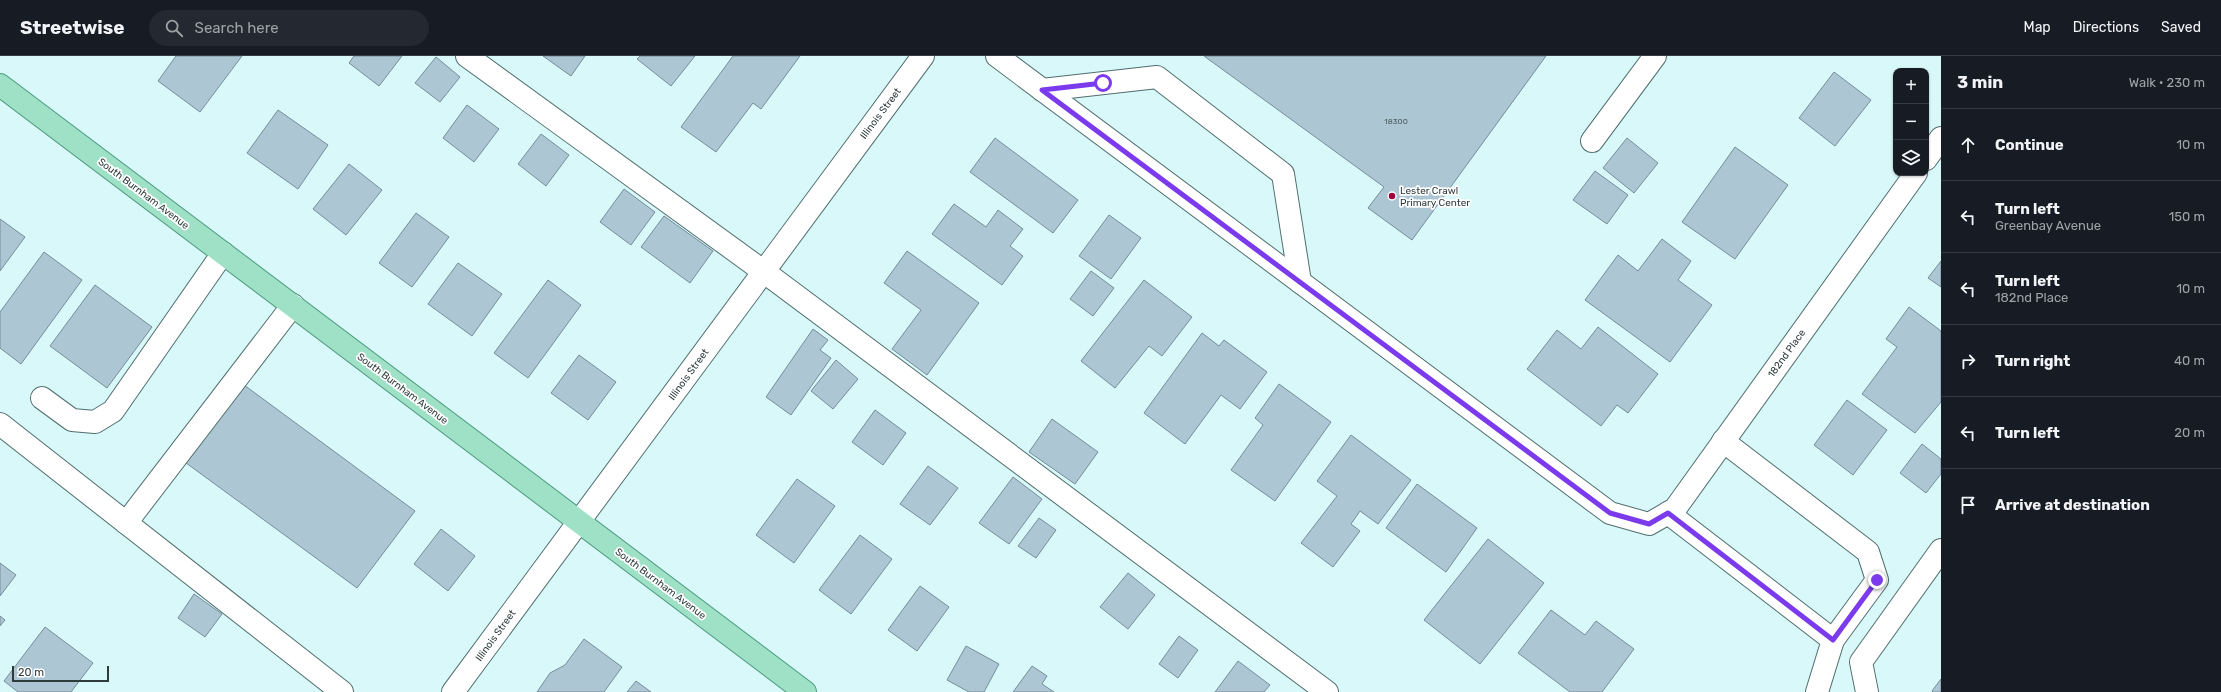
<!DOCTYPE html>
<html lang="en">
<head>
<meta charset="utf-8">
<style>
	body { margin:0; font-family:Rubik,sans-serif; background:#242831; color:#f1f3f6 }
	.controls { position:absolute; right:12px; top:12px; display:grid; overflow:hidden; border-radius:8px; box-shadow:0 1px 3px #0004 }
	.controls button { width:36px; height:36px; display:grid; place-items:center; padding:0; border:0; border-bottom:1px solid #363941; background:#171b24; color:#f1f3f6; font:20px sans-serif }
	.scale { position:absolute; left:12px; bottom:10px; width:97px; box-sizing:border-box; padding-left:4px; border:2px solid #2e3b3b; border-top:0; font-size:11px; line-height:14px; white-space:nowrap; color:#2e3b3b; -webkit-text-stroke:3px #fff; paint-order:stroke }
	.stop { position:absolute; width:12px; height:12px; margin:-9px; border:3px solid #7c3aed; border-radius:50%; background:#fff }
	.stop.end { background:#7c3aed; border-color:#fff; box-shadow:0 1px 4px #0008 }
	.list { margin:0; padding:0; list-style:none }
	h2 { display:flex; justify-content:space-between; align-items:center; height:52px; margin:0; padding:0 16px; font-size:17px }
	h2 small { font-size:13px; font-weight:400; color:#9ea1a6 }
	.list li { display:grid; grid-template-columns:26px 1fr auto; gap:12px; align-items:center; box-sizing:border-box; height:72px; padding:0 16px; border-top:1px solid #363941 }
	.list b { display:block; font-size:15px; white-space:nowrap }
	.list p { margin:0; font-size:13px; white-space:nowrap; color:#9ea1a6 }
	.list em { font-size:13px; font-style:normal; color:#9ea1a6 }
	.icon { flex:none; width:22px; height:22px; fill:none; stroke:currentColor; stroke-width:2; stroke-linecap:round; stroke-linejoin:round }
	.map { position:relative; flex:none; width:1941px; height:636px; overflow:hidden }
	header { display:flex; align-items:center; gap:24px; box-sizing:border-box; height:56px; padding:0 20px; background:#171b24; border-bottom:1px solid #363941 }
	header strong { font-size:19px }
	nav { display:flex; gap:22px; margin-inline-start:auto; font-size:14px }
	.search { width:280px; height:36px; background:#242831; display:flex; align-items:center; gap:10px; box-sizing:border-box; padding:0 14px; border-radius:22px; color:#9ea1a6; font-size:15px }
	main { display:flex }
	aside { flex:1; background:#171b24 }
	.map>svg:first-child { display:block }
</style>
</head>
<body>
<header>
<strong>Streetwise</strong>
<div class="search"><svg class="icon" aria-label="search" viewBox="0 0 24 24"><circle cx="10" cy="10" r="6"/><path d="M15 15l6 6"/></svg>Search here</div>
<nav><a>Map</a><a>Directions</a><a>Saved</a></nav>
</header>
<main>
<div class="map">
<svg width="1941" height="636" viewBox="0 0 1941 636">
	<rect width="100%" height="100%" fill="#d8f8f9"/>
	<g fill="#adc6d4" stroke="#768d9b">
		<polygon points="176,0 242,0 200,56 158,25"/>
		<polygon points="354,0 402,0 379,30 349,7"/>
		<polygon points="543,0 585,0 571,20"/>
		<polygon points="640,0 695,0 671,30 637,3"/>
		<polygon points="733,0 800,0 761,53 753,47 716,96 681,71"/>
		<polygon points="1204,0 1546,0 1412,184 1368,152 1384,131"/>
		<polygon points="436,1 460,21 440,46 415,27"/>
		<polygon points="1834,16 1871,44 1835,90 1799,62"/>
		<polygon points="467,49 499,73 474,106 443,82"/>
		<polygon points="278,54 328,89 298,133 247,97"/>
		<polygon points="541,78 569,99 546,130 518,108"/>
		<polygon points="995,82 1078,144 1053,177 970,116"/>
		<polygon points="1627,82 1658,107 1634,137 1603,112"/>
		<polygon points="1735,91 1788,129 1735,203 1682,166"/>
		<polygon points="349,108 382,134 346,179 313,153"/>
		<polygon points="1595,115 1628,139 1607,168 1573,144"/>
		<polygon points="624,133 655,156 631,189 600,166"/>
		<polygon points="954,148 986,171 998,154 1023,173 1010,190 1023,200 1002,229 932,178"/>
		<polygon points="416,157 449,181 412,231 379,207"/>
		<polygon points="1109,159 1141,182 1111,223 1079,200"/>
		<polygon points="664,160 713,195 690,227 641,191"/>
		<polygon points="0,163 25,181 0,215"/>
		<polygon points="1662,183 1691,205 1678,224 1712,249 1670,306 1585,244 1618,199 1638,215"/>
		<polygon points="907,195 979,247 927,319 892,293 921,254 884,227"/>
		<polygon points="44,196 82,224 21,308 0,292 0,256"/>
		<polygon points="1941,205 1941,231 1928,222"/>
		<polygon points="458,207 502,238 472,280 428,248"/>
		<polygon points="1091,215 1114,232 1093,260 1070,243"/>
		<polygon points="548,224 581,249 528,322 494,297"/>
		<polygon points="1144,224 1192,261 1162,300 1149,290 1115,332 1081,305"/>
		<polygon points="95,229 152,271 107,332 50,290"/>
		<polygon points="1909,251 1941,275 1941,346 1915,377 1862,338 1897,291 1886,283"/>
		<polygon points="1598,271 1658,318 1628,357 1617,349 1601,370 1527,313 1557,274 1581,293"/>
		<polygon points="813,273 828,284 820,294 831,302 791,359 766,341"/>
		<polygon points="1202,277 1219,290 1224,284 1267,316 1240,353 1221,339 1185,388 1144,357"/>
		<polygon points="579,299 616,326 588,364 551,337"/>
		<polygon points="836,304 858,323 833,353 811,335"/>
		<polygon points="240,326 415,455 357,532 182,404"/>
		<polygon points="1279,328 1331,366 1275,445 1231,414 1263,369 1255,362"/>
		<polygon points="1847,344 1887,374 1853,419 1814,389"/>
		<polygon points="875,354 906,377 883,409 852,386"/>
		<polygon points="1052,363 1098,396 1075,428 1029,396"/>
		<polygon points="1351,379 1411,424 1378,468 1360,455 1351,468 1360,475 1333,511 1301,487 1337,440 1317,425"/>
		<polygon points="1922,388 1941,403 1941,418 1926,437 1900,417"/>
		<polygon points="928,410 958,432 930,469 900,448"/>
		<polygon points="1013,421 1042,443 1009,488 979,467"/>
		<polygon points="797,423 835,450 794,507 756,479"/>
		<polygon points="1417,428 1477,472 1446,516 1386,472"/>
		<polygon points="1039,462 1056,474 1036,502 1018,490"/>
		<polygon points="441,473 475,500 448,535 414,508"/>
		<polygon points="860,479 892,503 851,558 819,534"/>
		<polygon points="1488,483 1544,527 1480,608 1424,564"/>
		<polygon points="0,507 16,519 0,540"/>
		<polygon points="1128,517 1155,539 1128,573 1100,551"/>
		<polygon points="920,530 949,551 917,595 888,574"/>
		<polygon points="194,538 222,558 205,581 178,562"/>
		<polygon points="1551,554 1585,579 1596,565 1634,593 1602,636 1570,636 1518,597"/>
		<polygon points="0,560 5,564 0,570"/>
		<polygon points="45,571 93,607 71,636 18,636 4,625"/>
		<polygon points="1179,580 1198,594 1178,622 1159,608"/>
		<polygon points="584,583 622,611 604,636 537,636 550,617 565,609"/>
		<polygon points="966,590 999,608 984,636 969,636 947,624"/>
		<polygon points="1238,605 1270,629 1264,636 1215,636"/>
		<polygon points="1032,610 1047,620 1042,628 1054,636 1013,636"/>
		<polygon points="1941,623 1941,636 1933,636 1932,635"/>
		<polygon points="636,625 651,636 627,636"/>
	</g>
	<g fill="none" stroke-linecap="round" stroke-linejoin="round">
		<defs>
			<g id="minor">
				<polyline points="467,0 763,215 1327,636"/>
				<polyline points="997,0 1610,457 1649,468 1675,453 1916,117"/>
				<polyline points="1042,34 1157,21 1283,118 1300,226"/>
				<polyline points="1592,85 1655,0"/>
				<polyline points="1926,103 1941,82"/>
				<polyline points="42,342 72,364 95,366 113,355 223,197"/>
				<polyline points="0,368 342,636"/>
				<polyline points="1668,457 1833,584 1877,524 1868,496 1723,385"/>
				<polyline points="126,467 293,249"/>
				<polyline points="453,636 923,0"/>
				<polyline points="1817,636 1833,584"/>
				<polyline points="1867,636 1861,606 1941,494"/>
			</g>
			<polyline id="major" points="0,29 805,636"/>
		</defs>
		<use href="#minor" stroke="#516e6e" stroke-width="24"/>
		<use href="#major" stroke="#4d9a7d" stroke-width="24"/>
		<use href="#minor" stroke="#fff" stroke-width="22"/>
		<use href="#major" stroke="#9ee1c6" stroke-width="22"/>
	</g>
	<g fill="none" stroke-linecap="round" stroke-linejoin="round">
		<polyline stroke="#7c3aed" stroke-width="5" points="1103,27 1042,34 1610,457 1649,468 1668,457 1833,584 1877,524"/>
	</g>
	<circle fill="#a0013d" stroke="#fff" stroke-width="1.5" cx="1392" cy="140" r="4"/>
	<g text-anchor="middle" stroke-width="3.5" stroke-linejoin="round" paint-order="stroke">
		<g font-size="8" fill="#4e5e61">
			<text x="1396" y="68">18300</text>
		</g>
		<g font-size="10" fill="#2e3b3b" stroke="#fff">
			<text transform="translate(880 57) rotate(-53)" y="4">Illinois Street</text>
			<text transform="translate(144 137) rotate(37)" y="4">South Burnham Avenue</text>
			<text transform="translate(1786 297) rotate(-54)" y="4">182nd Place</text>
			<text transform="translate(688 318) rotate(-54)" y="4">Illinois Street</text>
			<text transform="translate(403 332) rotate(37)" y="4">South Burnham Avenue</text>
			<text transform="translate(661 527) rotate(37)" y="4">South Burnham Avenue</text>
			<text transform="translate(495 579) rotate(-54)" y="4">Illinois Street</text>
		</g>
		<g font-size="10" fill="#2e3b3b" stroke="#fff" text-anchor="start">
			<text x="1400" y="138">Lester Crawl<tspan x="1400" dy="12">Primary Center</tspan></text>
		</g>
	</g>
</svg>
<div class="controls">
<button>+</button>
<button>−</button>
<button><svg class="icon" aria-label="layers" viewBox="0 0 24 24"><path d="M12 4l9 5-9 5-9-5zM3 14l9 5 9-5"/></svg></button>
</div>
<div class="scale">20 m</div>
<div class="stop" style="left:1103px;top:27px"></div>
<div class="stop end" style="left:1877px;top:524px"></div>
</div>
<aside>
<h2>3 min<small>Walk · 230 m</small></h2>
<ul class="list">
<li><svg class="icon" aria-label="ahead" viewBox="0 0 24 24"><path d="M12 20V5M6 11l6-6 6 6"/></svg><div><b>Continue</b></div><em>10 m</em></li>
<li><svg class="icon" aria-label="left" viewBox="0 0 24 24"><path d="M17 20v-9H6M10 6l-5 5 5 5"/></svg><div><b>Turn left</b><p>Greenbay Avenue</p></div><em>150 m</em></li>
<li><svg class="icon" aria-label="left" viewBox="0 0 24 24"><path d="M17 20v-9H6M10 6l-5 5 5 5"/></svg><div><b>Turn left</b><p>182nd Place</p></div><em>10 m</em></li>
<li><svg class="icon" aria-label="right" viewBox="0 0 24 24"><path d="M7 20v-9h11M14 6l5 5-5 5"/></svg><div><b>Turn right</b></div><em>40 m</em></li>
<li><svg class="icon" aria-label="left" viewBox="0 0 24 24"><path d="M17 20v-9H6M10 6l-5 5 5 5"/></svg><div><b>Turn left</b></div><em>20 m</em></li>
<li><svg class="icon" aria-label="arrive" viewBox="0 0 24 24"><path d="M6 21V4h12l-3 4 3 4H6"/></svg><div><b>Arrive at destination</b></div></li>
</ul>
</aside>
</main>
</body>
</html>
